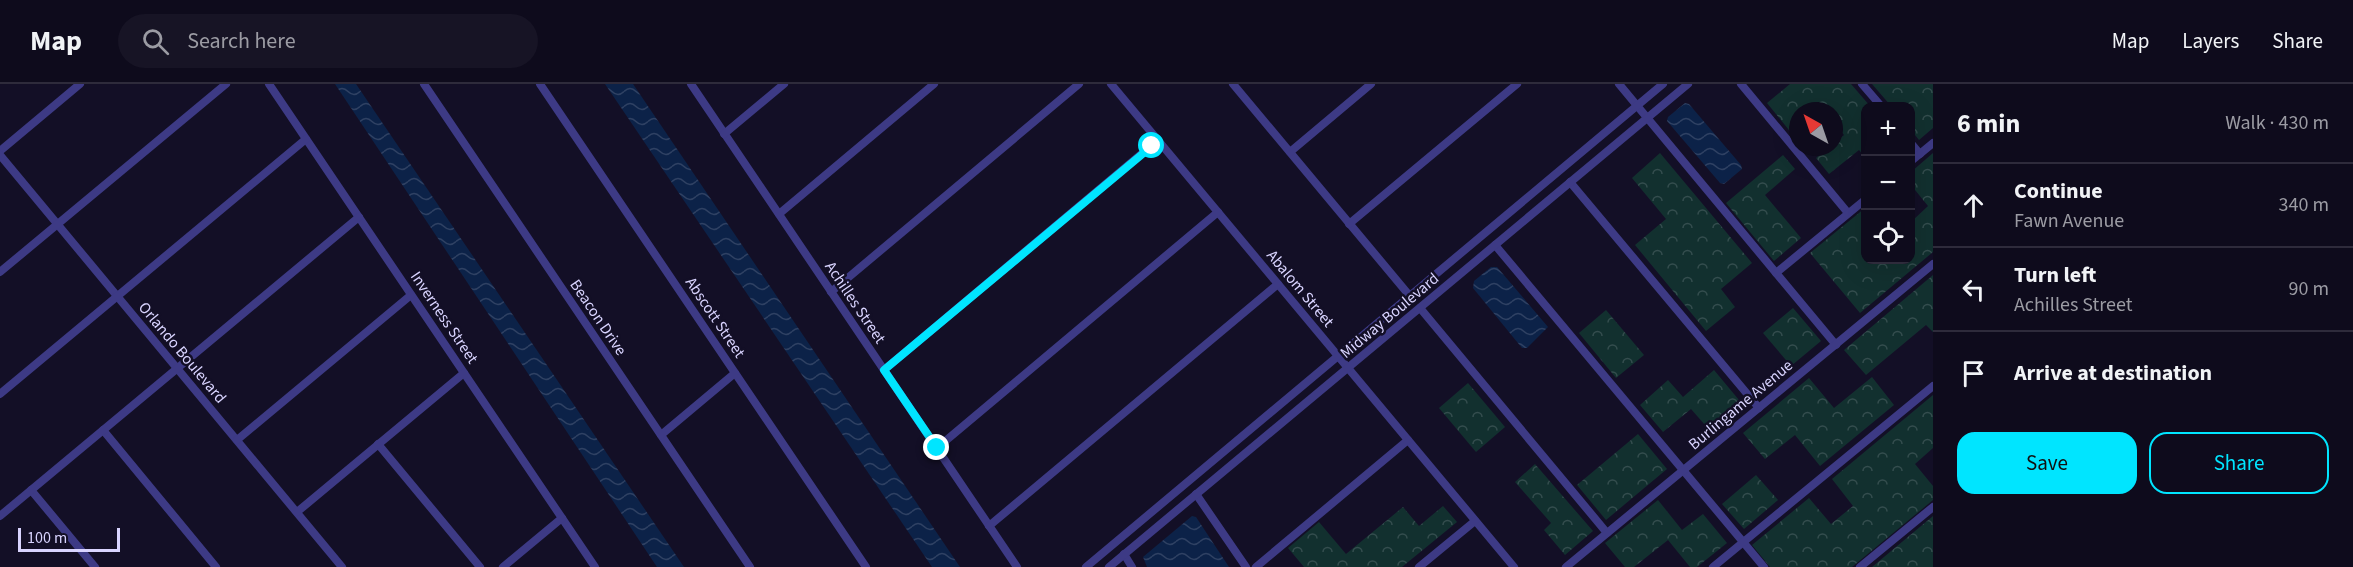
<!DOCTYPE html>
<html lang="en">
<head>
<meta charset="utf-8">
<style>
	body { margin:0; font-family:"Source Sans 3",sans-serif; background:#171425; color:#f1f3f6 }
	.controls { position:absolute; right:18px; top:18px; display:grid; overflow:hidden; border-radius:12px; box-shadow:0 6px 24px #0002 }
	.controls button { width:54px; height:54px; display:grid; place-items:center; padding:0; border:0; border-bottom:2px solid #2e2b3b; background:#0e0b1c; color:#f1f3f6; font:30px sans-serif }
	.compass { position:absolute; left:1789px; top:18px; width:54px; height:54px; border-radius:50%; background:#0e0b1c; box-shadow:0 6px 24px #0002; rotate:320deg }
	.scale { position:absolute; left:18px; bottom:15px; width:102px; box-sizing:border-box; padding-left:6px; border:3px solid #d9d4ff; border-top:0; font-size:16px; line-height:21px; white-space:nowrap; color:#d9d4ff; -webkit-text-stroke:4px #130f26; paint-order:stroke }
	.stop { position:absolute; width:18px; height:18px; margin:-14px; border:4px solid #00e5ff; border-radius:50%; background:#fff }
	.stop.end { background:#00e5ff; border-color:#fff; box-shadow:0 2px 6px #0008 }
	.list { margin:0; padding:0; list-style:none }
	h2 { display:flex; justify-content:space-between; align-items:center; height:78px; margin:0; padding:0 24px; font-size:26px }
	h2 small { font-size:20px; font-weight:400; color:#9b9ba3 }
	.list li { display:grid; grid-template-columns:39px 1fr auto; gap:18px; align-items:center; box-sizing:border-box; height:84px; padding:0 24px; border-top:2px solid #2e2b3b }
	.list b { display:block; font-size:22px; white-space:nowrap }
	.list p { margin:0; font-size:20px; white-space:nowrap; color:#9b9ba3 }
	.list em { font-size:20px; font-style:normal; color:#9b9ba3 }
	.actions { display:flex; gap:12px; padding:18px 24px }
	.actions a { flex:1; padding:14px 0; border:2px solid #00e5ff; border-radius:18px; text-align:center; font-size:21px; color:#00e5ff }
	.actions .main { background:#00e5ff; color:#111 }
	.icon { flex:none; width:33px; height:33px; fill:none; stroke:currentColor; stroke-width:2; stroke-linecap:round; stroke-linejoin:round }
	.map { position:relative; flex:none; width:1933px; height:483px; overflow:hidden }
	header { display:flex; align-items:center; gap:36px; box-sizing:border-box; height:84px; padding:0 30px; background:#0e0b1c; border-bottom:2px solid #2e2b3b }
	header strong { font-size:28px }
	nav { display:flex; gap:33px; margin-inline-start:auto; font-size:21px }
	.search { width:420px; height:54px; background:#171425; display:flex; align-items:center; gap:15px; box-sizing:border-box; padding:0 21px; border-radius:33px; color:#9b9ba3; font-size:22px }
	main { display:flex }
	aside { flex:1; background:#0e0b1c }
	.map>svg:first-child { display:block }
</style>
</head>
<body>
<header>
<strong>Map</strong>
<div class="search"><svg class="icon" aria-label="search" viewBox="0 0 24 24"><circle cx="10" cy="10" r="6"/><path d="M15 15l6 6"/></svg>Search here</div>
<nav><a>Map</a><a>Layers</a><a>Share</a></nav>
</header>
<main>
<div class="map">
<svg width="1933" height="483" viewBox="0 0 1933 483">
	<defs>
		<pattern id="forest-crowns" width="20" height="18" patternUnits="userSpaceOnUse" patternTransform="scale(1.5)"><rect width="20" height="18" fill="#12302f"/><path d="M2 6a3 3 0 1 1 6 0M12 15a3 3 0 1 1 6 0" fill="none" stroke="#344d4e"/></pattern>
		<pattern id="water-waves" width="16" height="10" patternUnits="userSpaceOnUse" patternTransform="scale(1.5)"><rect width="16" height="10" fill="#0c2248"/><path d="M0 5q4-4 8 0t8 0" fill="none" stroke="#2f4163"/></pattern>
	</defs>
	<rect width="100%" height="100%" fill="#130f26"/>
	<g fill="url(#forest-crowns)">
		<polygon points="1790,0 1851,0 1870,22 1866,22 1865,73 1859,66 1829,90 1816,74 1829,63 1834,63 1834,59 1844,51 1834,38 1834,27 1798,27 1798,47 1793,51 1767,19"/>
		<polygon points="1872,0 1933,0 1933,44 1919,56 1911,46 1910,22 1891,22"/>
		<polygon points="1660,69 1752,179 1721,205 1735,223 1706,247 1635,161 1666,135 1632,94"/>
		<polygon points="1933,69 1933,168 1860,229 1810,169 1865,124 1866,176 1910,176 1911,138 1928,122 1911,101 1911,88"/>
		<polygon points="1783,71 1795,85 1765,111 1801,154 1774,177 1726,119"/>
		<polygon points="1933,191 1933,248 1926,241 1866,291 1844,266"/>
		<polygon points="1793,224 1821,257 1791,282 1763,249"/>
		<polygon points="1606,226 1644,271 1616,294 1579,249"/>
		<polygon points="1714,286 1744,322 1712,349 1691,325 1663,348 1640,321 1668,296 1683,313"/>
		<polygon points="1872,293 1894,321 1820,382 1795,351 1765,375 1743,349 1809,294 1834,324"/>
		<polygon points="1468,299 1505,343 1476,368 1439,324"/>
		<polygon points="1933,311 1933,364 1915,380 1933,402 1933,416 1852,483 1770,483 1752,461 1809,414 1831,440 1853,422 1832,395"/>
		<polygon points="1638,350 1667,385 1606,436 1577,401"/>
		<polygon points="1535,380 1593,447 1565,471 1544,446 1551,439 1515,398"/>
		<polygon points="1756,391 1778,416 1744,445 1722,420"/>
		<polygon points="1658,416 1682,446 1703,430 1727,459 1697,483 1690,483 1668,456 1634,483 1625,483 1605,459"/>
		<polygon points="1443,422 1457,438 1402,483 1304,483 1288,464 1319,438 1346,470 1403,423 1419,442"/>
		<polygon points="1933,432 1933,483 1872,483"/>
	</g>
	<g fill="url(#water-waves)">
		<polygon points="335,0 356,0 684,483 657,483"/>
		<polygon points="605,0 633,0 960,483 932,483"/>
		<polygon points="1685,19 1689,20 1741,81 1742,85 1724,100 1720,99 1667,37 1668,33"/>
		<polygon points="1491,183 1497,183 1548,243 1527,264 1522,264 1473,204 1474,197"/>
		<polygon points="1192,432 1196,433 1229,483 1147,483 1143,473"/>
	</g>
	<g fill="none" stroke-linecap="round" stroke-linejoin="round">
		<g stroke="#3d3a85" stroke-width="8">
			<polyline points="269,0 595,483"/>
			<polyline points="424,0 750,483"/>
			<polyline points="540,0 866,483"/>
			<polyline points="691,0 1017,483"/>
			<polyline points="1111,0 1514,483"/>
			<polyline points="1233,0 1409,211"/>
			<polyline points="1619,0 1836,261"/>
			<polyline points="1741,0 1848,129"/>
			<polyline points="1862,0 1881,22"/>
			<polyline points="724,50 784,0"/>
			<polyline points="1910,58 1920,70"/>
			<polyline points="0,67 80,0"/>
			<polyline points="1290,68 1371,0"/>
			<polyline points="0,71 342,483"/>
			<polyline points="1910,78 1933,59"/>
			<polyline points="1570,98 1759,324"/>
			<polyline points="779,130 934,0"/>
			<polyline points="1349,140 1517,0"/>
			<polyline points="1495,161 1764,483"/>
			<polyline points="0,188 226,0"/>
			<polyline points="1776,189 1866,115"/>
			<polyline points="831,208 1079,0"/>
			<polyline points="1420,224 1607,449"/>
			<polyline points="884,286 1158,56"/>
			<polyline points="0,310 306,55"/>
			<polyline points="103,346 216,483"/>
			<polyline points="661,351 735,289"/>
			<polyline points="237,356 411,211"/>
			<polyline points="378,360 480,483"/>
			<polyline points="937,364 1218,128"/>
			<polyline points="31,406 95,483"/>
			<polyline points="1196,410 1246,483"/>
			<polyline points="297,428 464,289"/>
			<polyline points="0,432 359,133"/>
			<polyline points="989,442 1278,200"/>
			<polyline points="1124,470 1132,483"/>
			<polyline points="503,483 562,434"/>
			<polyline points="1086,483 1663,0"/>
			<polyline points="1109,483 1688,0"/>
			<polyline points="1256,483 1408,356"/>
			<polyline points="1419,483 1475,437"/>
			<polyline points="1566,483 1933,180"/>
			<polyline points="1713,483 1933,302"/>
			<polyline points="1860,483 1933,423"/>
		</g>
	</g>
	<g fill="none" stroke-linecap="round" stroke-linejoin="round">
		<polyline stroke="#00e5ff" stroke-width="8" points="937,364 884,286 1152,62"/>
	</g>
	<g text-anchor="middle" stroke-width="5" stroke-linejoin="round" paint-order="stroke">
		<g font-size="16" fill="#d9d4ff" stroke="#130f26">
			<text transform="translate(1301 204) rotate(50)" y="6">Abalom Street</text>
			<text transform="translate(856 218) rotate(56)" y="6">Achilles Street</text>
			<text transform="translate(1389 231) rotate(-40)" y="6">Midway Boulevard</text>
			<text transform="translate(445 233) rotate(56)" y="6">Inverness Street</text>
			<text transform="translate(599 233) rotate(56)" y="6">Beacon Drive</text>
			<text transform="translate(716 233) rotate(56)" y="6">Abscott Street</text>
			<text transform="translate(183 268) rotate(50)" y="6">Orlando Boulevard</text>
			<text transform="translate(1740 320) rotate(-40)" y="6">Burlingame Avenue</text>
		</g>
	</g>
</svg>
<div class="controls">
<button>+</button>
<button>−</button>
<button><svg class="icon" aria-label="locate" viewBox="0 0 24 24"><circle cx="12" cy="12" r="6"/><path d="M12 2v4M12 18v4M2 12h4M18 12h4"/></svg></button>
</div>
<svg class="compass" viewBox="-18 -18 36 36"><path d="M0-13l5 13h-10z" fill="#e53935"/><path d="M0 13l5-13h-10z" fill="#9b9ba3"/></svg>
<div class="scale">100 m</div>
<div class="stop" style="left:1152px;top:62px"></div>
<div class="stop end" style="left:937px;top:364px"></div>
</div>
<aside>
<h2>6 min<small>Walk · 430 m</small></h2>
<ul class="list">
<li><svg class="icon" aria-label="ahead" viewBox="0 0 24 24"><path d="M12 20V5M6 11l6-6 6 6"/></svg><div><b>Continue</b><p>Fawn Avenue</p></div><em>340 m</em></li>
<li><svg class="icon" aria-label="left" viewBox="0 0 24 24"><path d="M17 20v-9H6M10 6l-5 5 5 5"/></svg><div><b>Turn left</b><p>Achilles Street</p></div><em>90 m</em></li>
<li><svg class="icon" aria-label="arrive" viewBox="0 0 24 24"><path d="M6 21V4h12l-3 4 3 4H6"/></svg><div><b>Arrive at destination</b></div></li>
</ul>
<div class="actions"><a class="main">Save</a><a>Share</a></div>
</aside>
</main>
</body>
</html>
